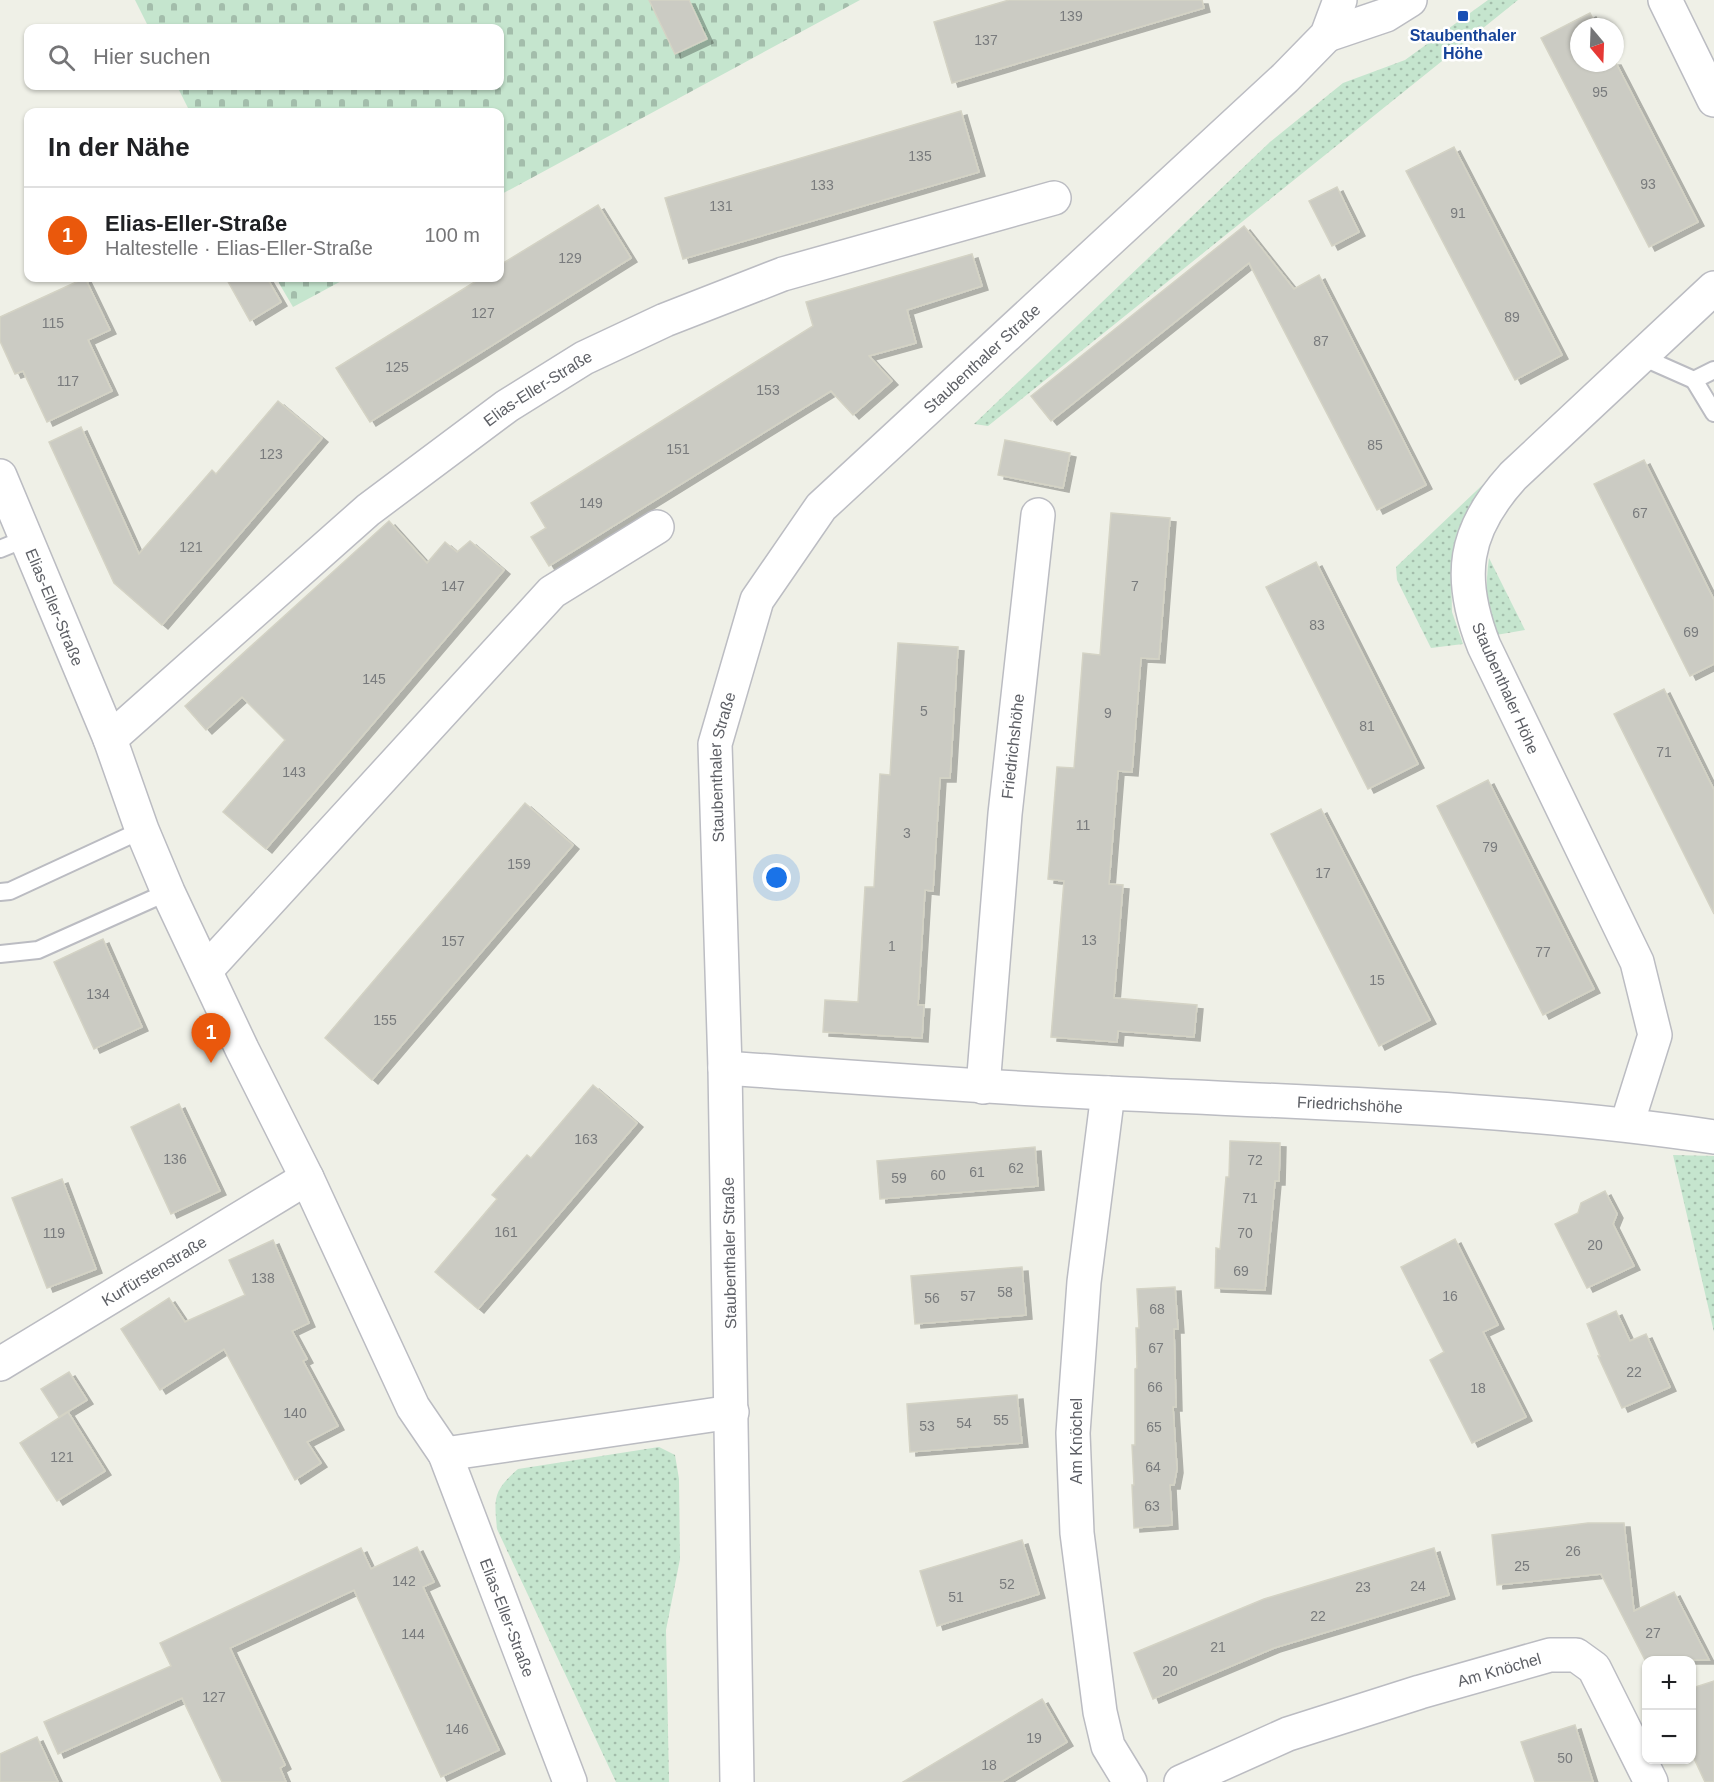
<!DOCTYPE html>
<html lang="de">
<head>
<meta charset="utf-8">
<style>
	body { margin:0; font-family:Arial,sans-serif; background:#f2f2f2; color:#202124 }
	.controls { position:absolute; right:18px; bottom:18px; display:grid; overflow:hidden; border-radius:12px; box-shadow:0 2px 4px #0004 }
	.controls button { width:54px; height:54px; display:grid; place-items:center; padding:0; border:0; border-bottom:2px solid #e0e0e0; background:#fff; color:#202124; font:30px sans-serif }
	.compass { position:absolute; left:1570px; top:18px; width:54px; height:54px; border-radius:50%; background:#fff; box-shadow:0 2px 4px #0004; rotate:161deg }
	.you { position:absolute; left:777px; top:878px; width:21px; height:21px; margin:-15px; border:4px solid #fff; border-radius:50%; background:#1a73e8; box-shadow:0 0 0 9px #1a73e833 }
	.badge { display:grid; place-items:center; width:39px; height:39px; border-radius:50%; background:#ea580c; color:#fff; font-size:20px; font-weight:700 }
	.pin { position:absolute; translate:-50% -50px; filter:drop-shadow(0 2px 3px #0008) }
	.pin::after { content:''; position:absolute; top:32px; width:21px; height:18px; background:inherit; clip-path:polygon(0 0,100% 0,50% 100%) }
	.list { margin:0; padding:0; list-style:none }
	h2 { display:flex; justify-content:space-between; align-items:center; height:78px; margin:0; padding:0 24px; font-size:26px }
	h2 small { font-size:20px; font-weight:400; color:#757577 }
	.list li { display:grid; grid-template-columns:39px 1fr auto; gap:18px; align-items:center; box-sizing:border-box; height:96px; padding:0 24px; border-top:2px solid #e0e0e0 }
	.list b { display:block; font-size:22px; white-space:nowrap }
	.list p { margin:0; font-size:20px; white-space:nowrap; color:#757577 }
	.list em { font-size:20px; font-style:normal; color:#757577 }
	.icon { flex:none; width:33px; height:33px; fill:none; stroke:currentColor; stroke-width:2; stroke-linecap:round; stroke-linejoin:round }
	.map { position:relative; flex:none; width:1714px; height:1782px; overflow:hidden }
	.search { position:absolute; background:#fff; box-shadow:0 2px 4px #0004; left:24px; top:24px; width:480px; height:66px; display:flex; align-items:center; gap:15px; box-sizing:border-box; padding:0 21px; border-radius:12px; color:#757577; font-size:22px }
	.panel { position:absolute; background:#fff; box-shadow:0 2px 4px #0004; left:24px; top:108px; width:480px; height:174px; border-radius:12px }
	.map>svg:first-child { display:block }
</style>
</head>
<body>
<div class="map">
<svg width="1714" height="1782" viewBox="0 0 1714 1782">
	<defs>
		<pattern id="grass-dots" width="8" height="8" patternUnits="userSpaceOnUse" patternTransform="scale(1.5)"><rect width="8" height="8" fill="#c5e5ce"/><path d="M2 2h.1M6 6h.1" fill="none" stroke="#a3bdab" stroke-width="1.8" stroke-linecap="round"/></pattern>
		<pattern id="cemetery-stones" width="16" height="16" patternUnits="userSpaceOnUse" patternTransform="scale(1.5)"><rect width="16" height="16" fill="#c5e5ce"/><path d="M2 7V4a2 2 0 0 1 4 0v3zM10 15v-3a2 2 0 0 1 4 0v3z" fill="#a3bdab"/></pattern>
		<filter id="shadow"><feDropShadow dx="6" dy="4" stdDeviation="0" flood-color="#0004"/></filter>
	</defs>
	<rect width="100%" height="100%" fill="#eff0e7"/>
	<g fill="url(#grass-dots)">
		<polygon points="1488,0 1518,0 988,426 974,424 1270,142 1343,83 1405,60"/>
		<polygon points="1494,474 1470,505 1457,535 1451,571 1452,612 1463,644 1431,648 1397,580 1396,567"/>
		<path d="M1489,558L1525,630L1496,635C1486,608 1485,586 1489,558Z"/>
		<polygon points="1673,1155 1714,1156 1714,1332"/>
		<path d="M659,1447L675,1455L679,1479L680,1559L666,1630L669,1782H616L497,1529C494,1497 493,1491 518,1469Z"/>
	</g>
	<g fill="url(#cemetery-stones)">
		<polygon points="135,0 860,0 500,195 500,112 190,112 177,86 500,86 500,28 149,28"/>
		<polygon points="276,278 347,278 293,307"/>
	</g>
	<g fill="#cbcbc3" stroke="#d4d3c5" stroke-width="1.5" filter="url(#shadow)">
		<polygon points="649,0 689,0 707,39 675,54"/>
		<polygon points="1009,0 1202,0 1204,8 952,83 934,22"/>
		<polygon points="1590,13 1597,27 1579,27 1579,63 1615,61 1698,222 1649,247 1541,38"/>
		<polygon points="961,111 979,172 683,259 665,198"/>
		<polygon points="1454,147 1562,355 1515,380 1406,171"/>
		<polygon points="1337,187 1359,232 1332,246 1309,201"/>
		<polygon points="598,205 631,258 370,422 336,368 481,278 500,278 500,265"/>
		<polygon points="1244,226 1294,289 1319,275 1426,485 1377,510 1249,263 1051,421 1031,396"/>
		<polygon points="972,254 982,286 907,310 916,343 869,356 892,381 853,415 831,391 549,566 531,537 546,528 531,503 813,326 806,302"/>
		<polygon points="85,278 110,330 88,340 112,391 47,422 23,371 15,374 0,341 0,317"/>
		<polygon points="226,278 267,278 281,302 250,321"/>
		<polygon points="278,401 322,438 162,625 114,583 49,442 81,427 139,554 212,470 216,474"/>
		<polygon points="1005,440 1070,453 1063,488 998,475"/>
		<polygon points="1644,460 1714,600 1714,664 1690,676 1594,484"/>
		<polygon points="1111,513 1170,518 1159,659 1141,658 1132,772 1118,771 1109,884 1123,885 1114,998 1197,1005 1194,1037 1118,1031 1117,1042 1051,1037 1064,881 1048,879 1057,767 1074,768 1083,653 1100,655"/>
		<polygon points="389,521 427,563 445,542 457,552 470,541 504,570 266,849 223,812 285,740 242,697 206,730 185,706"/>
		<polygon points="1316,562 1418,764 1368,789 1266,587"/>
		<polygon points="898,643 958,647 950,778 940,778 933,891 925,890 918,1005 924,1005 922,1038 823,1032 825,1000 858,1002 865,887 874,887 880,774 890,775"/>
		<polygon points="1664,689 1714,790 1714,914 1614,714"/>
		<polygon points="1488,780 1594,989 1543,1015 1437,806"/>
		<polygon points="525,803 573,845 372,1080 325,1038"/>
		<polygon points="1321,809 1430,1020 1379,1046 1271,834"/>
		<polygon points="103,939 142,1027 94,1049 54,962"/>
		<polygon points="593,1085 637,1123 478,1309 435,1272 497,1199 492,1195 527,1155 531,1158"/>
		<polygon points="179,1104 220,1191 171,1214 131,1127"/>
		<polygon points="1230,1141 1280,1143 1279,1181 1275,1181 1265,1290 1215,1288 1216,1248 1220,1249 1226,1177 1229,1177"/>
		<polygon points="1035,1147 1038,1186 880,1199 877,1161"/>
		<polygon points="62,1179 96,1269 47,1288 12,1198"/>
		<polygon points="1605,1191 1617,1214 1613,1224 1634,1266 1587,1288 1555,1224 1578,1213 1581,1203"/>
		<polygon points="1455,1239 1498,1325 1483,1332 1526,1417 1472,1443 1430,1360 1444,1352 1401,1267"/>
		<polygon points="273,1240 309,1323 292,1331 307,1359 303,1361 338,1426 307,1442 321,1463 295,1480 224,1349 160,1390 121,1329 169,1298 185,1322 245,1295 229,1260"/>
		<polygon points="1022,1267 1026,1315 915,1324 911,1276"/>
		<polygon points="1175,1287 1178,1329 1174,1329 1176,1407 1173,1407 1177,1469 1174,1485 1170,1485 1172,1525 1134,1528 1132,1485 1134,1485 1132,1445 1135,1445 1135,1369 1137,1368 1136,1328 1139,1328 1137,1289"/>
		<polygon points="1616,1311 1630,1341 1646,1334 1670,1387 1622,1408 1598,1356 1600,1356 1587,1324"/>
		<polygon points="69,1372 87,1400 59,1417 41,1389"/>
		<polygon points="1017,1395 1022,1443 910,1452 907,1404"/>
		<polygon points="68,1412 105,1471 57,1501 20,1443"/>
		<polygon points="1588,1523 1624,1523 1634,1611 1674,1592 1709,1660 1645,1660 1601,1574 1497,1585 1492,1535"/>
		<polygon points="1022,1540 1039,1594 937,1626 920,1571"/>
		<polygon points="417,1547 434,1582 423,1587 499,1750 441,1777 354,1590 230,1648 285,1765 280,1768 286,1782 222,1782 182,1698 58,1754 44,1722 171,1666 160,1643 361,1548 371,1569"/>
		<polygon points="1434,1548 1449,1595 1274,1648 1153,1699 1134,1653 1264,1599"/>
		<polygon points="1714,1681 1714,1782 1705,1782 1692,1754 1692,1688"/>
		<polygon points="1042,1699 1067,1742 1001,1782 903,1782"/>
		<polygon points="1575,1725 1593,1782 1535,1782 1521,1742"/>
		<polygon points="37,1737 58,1782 0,1782 0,1754"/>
	</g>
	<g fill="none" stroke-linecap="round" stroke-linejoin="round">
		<defs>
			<g id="lane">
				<polyline points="1642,357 1694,380 1714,370"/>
				<polyline points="1694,380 1714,413"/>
				<polyline points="0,549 27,538"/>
				<polyline points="0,892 10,891 142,830"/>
				<polyline points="0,954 38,950 168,892"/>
			</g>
			<g id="street">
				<polyline points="1665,0 1714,100"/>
				<polyline points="1327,35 1386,15 1410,0"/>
				<path id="s1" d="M0,476L110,739L142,830L168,892L242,1049L307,1178L413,1407L445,1454L570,1782"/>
				<path id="s2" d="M110,739L368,510L507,406L584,358L665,320L783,274L1054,198"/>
				<polyline points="206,970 552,592 657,527"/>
				<path id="s3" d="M725,1068C852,1077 980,1087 1108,1093C1311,1103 1513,1107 1714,1137"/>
				<path id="s4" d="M983,1087L1005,814L1038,515"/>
				<polyline points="1108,1093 1084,1282 1073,1433 1077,1533 1100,1712 1108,1746 1130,1782"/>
				<path d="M1627,1124L1655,1035L1637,962L1484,646C1457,577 1463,531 1513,476L1714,288"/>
				<path id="s5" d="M0,1364L307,1178"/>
				<polyline points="445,1454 732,1412"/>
				<path id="s6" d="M1181,1782L1288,1734L1420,1692L1550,1655H1576L1594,1668L1651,1782"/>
			</g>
			<g id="secondary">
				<path id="s7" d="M737,1782L725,1068L715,744L757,600L821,507L1285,78L1327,35L1340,0"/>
			</g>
		</defs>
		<use href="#lane" stroke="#bbbcc2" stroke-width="20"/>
		<use href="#street" stroke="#bbbcc2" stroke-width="36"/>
		<use href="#secondary" stroke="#bcbdc3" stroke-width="36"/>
		<use href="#lane" stroke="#fff" stroke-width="16"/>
		<use href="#street" stroke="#fff" stroke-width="33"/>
		<use href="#secondary" stroke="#fff" stroke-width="33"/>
	</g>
	<rect fill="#1a4fb4" stroke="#fff" stroke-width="2" x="1457" y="10" width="12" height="12" rx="3"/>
	<g text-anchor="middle" stroke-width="5" stroke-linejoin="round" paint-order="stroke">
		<g font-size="14" fill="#797b7d">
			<text x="1071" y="21">139</text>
			<text x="986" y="45">137</text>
			<text x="1600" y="97">95</text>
			<text x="920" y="161">135</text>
			<text x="1648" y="189">93</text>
			<text x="822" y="190">133</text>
			<text x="721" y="211">131</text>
			<text x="1458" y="218">91</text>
			<text x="570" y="263">129</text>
			<text x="483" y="318">127</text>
			<text x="1512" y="322">89</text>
			<text x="53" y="328">115</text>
			<text x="1321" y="346">87</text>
			<text x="397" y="372">125</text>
			<text x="68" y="386">117</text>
			<text x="768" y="395">153</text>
			<text x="1375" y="450">85</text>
			<text x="678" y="454">151</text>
			<text x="271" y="459">123</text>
			<text x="591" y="508">149</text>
			<text x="1640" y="518">67</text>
			<text x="191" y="552">121</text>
			<text x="453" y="591">147</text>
			<text x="1135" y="591">7</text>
			<text x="1317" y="630">83</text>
			<text x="1691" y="637">69</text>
			<text x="374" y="684">145</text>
			<text x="924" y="716">5</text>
			<text x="1108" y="718">9</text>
			<text x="1367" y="731">81</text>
			<text x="1664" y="757">71</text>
			<text x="294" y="777">143</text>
			<text x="1083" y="830">11</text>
			<text x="907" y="838">3</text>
			<text x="1490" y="852">79</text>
			<text x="519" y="869">159</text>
			<text x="1323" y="878">17</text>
			<text x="1089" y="945">13</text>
			<text x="453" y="946">157</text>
			<text x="892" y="951">1</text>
			<text x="1543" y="957">77</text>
			<text x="1377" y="985">15</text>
			<text x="98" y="999">134</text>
			<text x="385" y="1025">155</text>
			<text x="586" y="1144">163</text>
			<text x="175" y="1164">136</text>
			<text x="1255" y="1165">72</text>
			<text x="1016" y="1173">62</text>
			<text x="977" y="1177">61</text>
			<text x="938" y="1180">60</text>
			<text x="899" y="1183">59</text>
			<text x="1250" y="1203">71</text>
			<text x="506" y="1237">161</text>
			<text x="54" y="1238">119</text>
			<text x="1245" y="1238">70</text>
			<text x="1595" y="1250">20</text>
			<text x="1241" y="1276">69</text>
			<text x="263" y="1283">138</text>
			<text x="1005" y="1297">58</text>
			<text x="968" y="1301">57</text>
			<text x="1450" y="1301">16</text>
			<text x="932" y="1303">56</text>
			<text x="1157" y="1314">68</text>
			<text x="1156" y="1353">67</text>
			<text x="1634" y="1377">22</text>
			<text x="1155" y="1392">66</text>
			<text x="1478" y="1393">18</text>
			<text x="295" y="1418">140</text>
			<text x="1001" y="1425">55</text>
			<text x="964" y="1428">54</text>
			<text x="927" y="1431">53</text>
			<text x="1154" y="1432">65</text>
			<text x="62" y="1462">121</text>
			<text x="1153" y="1472">64</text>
			<text x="1152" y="1511">63</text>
			<text x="1573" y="1556">26</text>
			<text x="1522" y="1571">25</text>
			<text x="404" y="1586">142</text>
			<text x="1007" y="1589">52</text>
			<text x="1418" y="1591">24</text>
			<text x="1363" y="1592">23</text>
			<text x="956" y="1602">51</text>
			<text x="1318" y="1621">22</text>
			<text x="1653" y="1638">27</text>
			<text x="413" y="1639">144</text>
			<text x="1218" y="1652">21</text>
			<text x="1170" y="1676">20</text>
			<text x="214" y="1702">127</text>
			<text x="457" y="1734">146</text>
			<text x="1034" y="1743">19</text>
			<text x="1565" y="1763">50</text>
			<text x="989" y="1770">18</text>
		</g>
		<g font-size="16" font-weight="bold" fill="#164399" stroke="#fff">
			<text x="1463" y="41">Staubenthaler<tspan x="1463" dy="18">Höhe</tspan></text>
		</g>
		<g font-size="16" fill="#5e6066" stroke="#fff">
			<text dy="6" stroke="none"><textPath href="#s7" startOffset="1520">Staubenthaler Straße</textPath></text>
			<text dy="6" stroke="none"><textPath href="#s2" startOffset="554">Elias-Eller-Straße</textPath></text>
			<text dy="6" stroke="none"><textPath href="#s1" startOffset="142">Elias-Eller-Straße</textPath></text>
			<text transform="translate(1506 688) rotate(66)" y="6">Staubenthaler Höhe</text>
			<text dy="6" stroke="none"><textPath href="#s4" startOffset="342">Friedrichshöhe</textPath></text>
			<text dy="6" stroke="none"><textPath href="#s7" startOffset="1016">Staubenthaler Straße</textPath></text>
			<text dy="6" stroke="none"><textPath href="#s3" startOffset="626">Friedrichshöhe</textPath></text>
			<text transform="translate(729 1253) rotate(-91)" y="6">Staubenthaler Straße</text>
			<text dy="6" stroke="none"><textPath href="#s5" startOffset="180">Kurfürstenstraße</textPath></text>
			<text transform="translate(1076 1441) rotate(-90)" y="6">Am Knöchel</text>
			<text dy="6" stroke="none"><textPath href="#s1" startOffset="1251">Elias-Eller-Straße</textPath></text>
			<text dy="6" stroke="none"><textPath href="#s6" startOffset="338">Am Knöchel</textPath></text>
		</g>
	</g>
</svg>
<div class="controls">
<button>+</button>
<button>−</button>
</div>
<svg class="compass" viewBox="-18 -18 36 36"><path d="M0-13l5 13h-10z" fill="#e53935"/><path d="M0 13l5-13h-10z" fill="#757577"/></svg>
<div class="you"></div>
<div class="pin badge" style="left:211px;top:1063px">1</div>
<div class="search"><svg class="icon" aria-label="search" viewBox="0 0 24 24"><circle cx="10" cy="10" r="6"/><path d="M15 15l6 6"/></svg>Hier suchen</div>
<section class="panel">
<h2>In der Nähe<small></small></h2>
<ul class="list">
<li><span class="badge">1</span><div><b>Elias-Eller-Straße</b><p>Haltestelle · Elias-Eller-Straße</p></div><em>100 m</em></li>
</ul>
</section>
</div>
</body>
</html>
